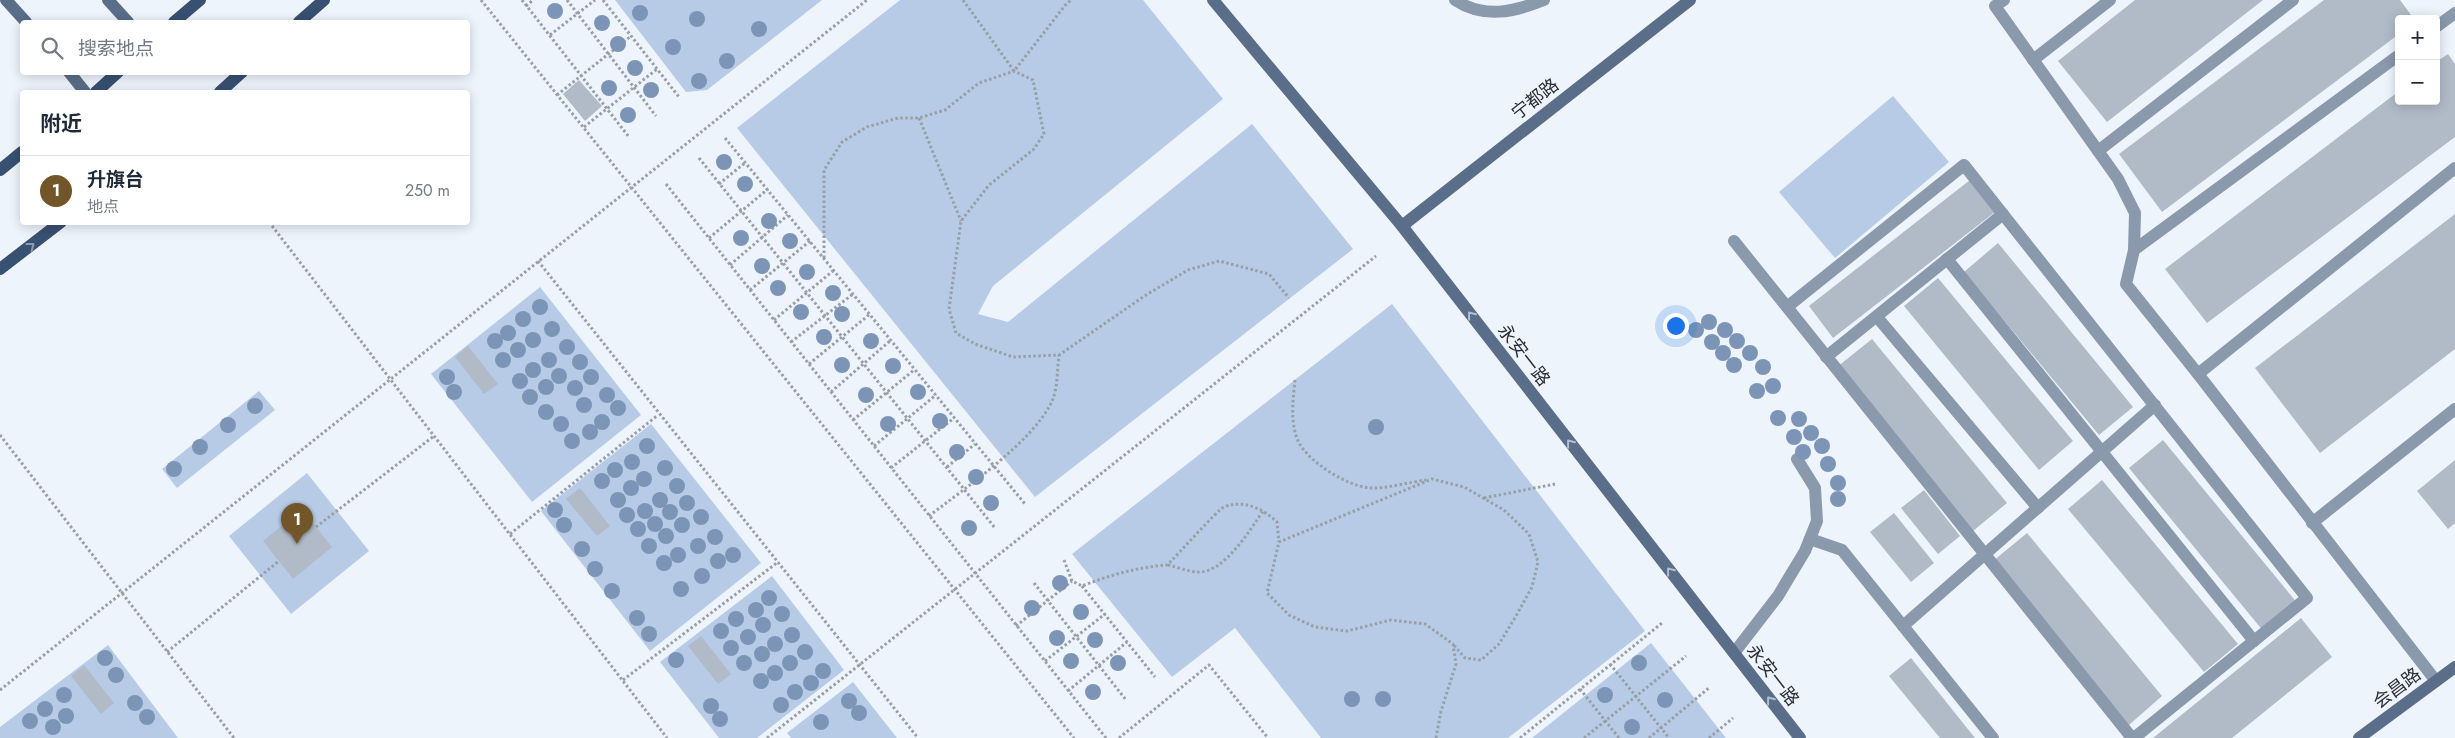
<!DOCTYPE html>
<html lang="zh">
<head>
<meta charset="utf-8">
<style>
	body { margin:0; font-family:Jost,"Noto Sans SC",sans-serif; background:#f2f2f3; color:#1f2937 }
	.controls { position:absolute; right:15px; top:15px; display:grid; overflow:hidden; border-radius:5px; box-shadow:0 2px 12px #0003 }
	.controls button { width:45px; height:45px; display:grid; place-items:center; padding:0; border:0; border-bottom:1px solid #e0e1e3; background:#fff; color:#1f2937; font:25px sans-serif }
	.you { position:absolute; left:1675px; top:325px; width:18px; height:18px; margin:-12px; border:4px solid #fff; border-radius:50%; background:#1a73e8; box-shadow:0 0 0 8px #1a73e833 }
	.badge { display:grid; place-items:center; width:32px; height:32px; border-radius:50%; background:#725529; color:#fff; font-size:16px; font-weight:700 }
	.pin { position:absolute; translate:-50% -41px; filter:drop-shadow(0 1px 2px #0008) }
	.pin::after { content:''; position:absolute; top:26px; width:18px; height:15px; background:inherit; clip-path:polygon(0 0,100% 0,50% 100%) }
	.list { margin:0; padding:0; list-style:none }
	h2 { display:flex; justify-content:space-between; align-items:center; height:65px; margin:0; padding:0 20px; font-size:21px }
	h2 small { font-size:16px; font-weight:400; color:#747a83 }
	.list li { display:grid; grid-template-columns:32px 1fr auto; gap:15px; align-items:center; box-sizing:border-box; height:70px; padding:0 20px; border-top:1px solid #e0e1e3 }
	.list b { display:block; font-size:19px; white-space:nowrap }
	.list p { margin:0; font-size:16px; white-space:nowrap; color:#747a83 }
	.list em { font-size:16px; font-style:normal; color:#747a83 }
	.icon { flex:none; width:28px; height:28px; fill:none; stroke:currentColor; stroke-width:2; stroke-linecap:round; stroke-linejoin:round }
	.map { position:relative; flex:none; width:2455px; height:738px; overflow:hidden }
	.search { position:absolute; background:#fff; box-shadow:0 2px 12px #0003; left:20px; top:20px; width:450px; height:55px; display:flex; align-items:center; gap:12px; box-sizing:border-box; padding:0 18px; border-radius:5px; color:#747a83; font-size:19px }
	.panel { position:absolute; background:#fff; box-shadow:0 2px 12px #0003; left:20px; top:90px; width:450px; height:135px; border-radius:5px }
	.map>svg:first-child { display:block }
</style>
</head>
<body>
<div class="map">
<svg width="2455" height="738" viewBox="0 0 2455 738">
	<rect width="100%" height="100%" fill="#eef4fc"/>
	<g fill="#b7cbe7">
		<polygon points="615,0 822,0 707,90 686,92"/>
		<polygon points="900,0 1143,0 1223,99 993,286 978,314 1008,322 1252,124 1353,249 1035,497 737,128"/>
		<polygon points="1893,96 1949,162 1835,258 1779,192"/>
		<polygon points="540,287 641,415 532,502 431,374"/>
		<polygon points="1392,304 1645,631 1508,738 1321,738 1235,628 1172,677 1072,554"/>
		<polygon points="259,391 275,410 177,488 162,469"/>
		<polygon points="651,424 761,563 650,651 541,511"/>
		<polygon points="307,473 369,551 291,614 229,536"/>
		<polygon points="772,576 844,670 757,738 719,738 660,662"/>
		<polygon points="1651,643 1726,738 1532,738"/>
		<polygon points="108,645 178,738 0,738 0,727"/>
		<polygon points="853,682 897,738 791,738 787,733"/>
	</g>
	<g fill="#b1bbc8">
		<polygon points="2135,0 2263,0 2107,122 2058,61"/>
		<polygon points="2324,0 2400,0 2414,19 2399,19 2399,34 2162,212 2119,154"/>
		<polygon points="2448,54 2455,64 2455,137 2207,323 2165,269 2399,91 2399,101 2436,101 2436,62"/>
		<polygon points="579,80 602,106 585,121 563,94"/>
		<polygon points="1970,180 1995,212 1833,338 1809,306"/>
		<polygon points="2455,214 2455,349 2320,453 2255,368"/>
		<polygon points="1998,243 2133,407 2099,435 1964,272"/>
		<polygon points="1938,278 2073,441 2039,470 1904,306"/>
		<polygon points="1872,339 2007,503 1973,531 1837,367"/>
		<polygon points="468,346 498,384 484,394 455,357"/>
		<polygon points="2163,440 2298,604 2264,632 2129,468"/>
		<polygon points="2455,460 2455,523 2448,529 2417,491"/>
		<polygon points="2102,480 2238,644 2204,672 2068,509"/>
		<polygon points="580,488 610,526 597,536 566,499"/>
		<polygon points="1924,490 1960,536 1938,554 1901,508"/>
		<polygon points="302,509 332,547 293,579 263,541"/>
		<polygon points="1894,513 1934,563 1911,582 1870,532"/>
		<polygon points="2027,533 2162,696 2129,725 1993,561"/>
		<polygon points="2301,618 2332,657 2232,738 2153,738"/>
		<polygon points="701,636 731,674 718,684 688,646"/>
		<polygon points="1911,658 1975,738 1940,738 1889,676"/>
		<polygon points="84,665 114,703 101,714 71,676"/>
	</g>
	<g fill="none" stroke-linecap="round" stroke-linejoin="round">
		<g stroke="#999fa5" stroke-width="3" stroke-dasharray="2.5 2.5" stroke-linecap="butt">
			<polyline points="481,0 1074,738"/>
			<polyline points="522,0 629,137"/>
			<polyline points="567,0 656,116"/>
			<polyline points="603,0 679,97"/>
			<polyline points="963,0 1014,71 1067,3 1072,0"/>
			<polyline points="526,6 533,0"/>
			<polyline points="550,35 595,0"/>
			<polyline points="557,95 631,36"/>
			<polyline points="919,118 961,221"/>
			<polyline points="584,127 657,69"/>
			<polyline points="725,138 1025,504"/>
			<polyline points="699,158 995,528"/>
			<polyline points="666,184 1106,738"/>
			<polyline points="719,184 746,162"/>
			<polyline points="269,222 667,738"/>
			<polyline points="709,238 768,189"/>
			<polyline points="824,258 824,170 842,142 867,127 898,118 919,118 945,110 979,83 1014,71 1033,80 1044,134 1033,150 989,185 961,221 949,309 956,333 975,344 1013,357 1059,355 1146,295 1188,270 1219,261 1269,274 1289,298"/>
			<polyline points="538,261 918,738"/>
			<polyline points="730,265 788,215"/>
			<polyline points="750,290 810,241"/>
			<polyline points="774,320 834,270"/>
			<polyline points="791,342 853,294"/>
			<polyline points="809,364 870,314"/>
			<path d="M1295,380C1293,400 1290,422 1298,441C1308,462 1347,486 1370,488C1385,489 1410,482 1426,480"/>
			<polyline points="831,392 891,340"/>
			<polyline points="853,420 914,370"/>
			<polyline points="0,435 234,738"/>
			<polyline points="874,446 936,395"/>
			<polyline points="947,467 975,444"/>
			<polyline points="891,468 954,418"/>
			<polyline points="1484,498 1555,484"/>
			<path d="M929,516C964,489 1035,440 1052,401C1058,388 1057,369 1059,355"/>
			<polyline points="316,527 434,436"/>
			<polyline points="510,534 658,415"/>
			<path d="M1064,560L1072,581L1082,586C1110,575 1138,567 1167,565C1177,556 1217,510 1224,507C1244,499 1263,509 1277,522L1279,542"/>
			<path d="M1168,565C1177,567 1189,572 1198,572C1225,573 1250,529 1264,510"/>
			<polyline points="1034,583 1126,700"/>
			<polyline points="1082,586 1155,677"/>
			<polyline points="1016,626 1072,581"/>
			<polyline points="167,652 279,561"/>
			<polyline points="1045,661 1105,614"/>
			<polyline points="1610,664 1669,738"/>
			<polyline points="623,680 778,562"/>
			<polyline points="1580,689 1619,738"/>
			<polyline points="0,690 867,0"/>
			<polyline points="1068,691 1127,642"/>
			<polyline points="767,738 1376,256"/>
			<polyline points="1119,738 1209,665 1268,738"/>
			<polyline points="1436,738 1441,711 1456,664 1453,644 1425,624 1391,620 1347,631 1315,627 1289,615 1267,593 1279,542 1432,479 1464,487 1504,510 1529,534 1538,562 1532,587 1516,616 1499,644 1481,660 1465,658 1453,644"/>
			<polyline points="1520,738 1662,623"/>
			<polyline points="1584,738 1686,656"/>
			<polyline points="1649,738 1710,687"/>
			<polyline points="1709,738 1733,718"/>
		</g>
		<g stroke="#8b99ad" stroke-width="12">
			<path d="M1455,0C1484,19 1514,12 1544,0"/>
			<polyline points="2004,0 1995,6 2118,179 2135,213 2134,250 2126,284 2198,374"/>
			<polyline points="2436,27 2455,13"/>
			<polyline points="2033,60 2110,0"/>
			<polyline points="2098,151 2293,0"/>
			<polyline points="1734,241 2132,738"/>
			<polyline points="2134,250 2399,55"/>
			<polyline points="1947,259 2254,641"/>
			<polyline points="1787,307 1964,165 2307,598 2134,738"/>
			<polyline points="1877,317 2038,508"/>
			<polyline points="1826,357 2003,214"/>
			<polyline points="2312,523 2455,409"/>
			<polyline points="1810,539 1842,550 1993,738"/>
			<polyline points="1903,626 2155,405"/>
			<polyline points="1734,653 1778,596 1805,551 1817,521 1815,488 1797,459"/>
			<polyline points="2436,681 2198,374 2455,168"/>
		</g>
		<g stroke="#5a6e8a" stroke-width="12">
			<polyline points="6,0 26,22"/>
			<polyline points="108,0 128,22"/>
			<polyline points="1213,0 1402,226 1800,738"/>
			<polyline points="69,72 85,92"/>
			<polyline points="1402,226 1690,0"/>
			<polyline points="2359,738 2455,667"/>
		</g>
		<g stroke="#385071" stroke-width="12">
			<polyline points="174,22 200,0"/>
			<polyline points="299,22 324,0"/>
			<polyline points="96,92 118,72"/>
			<polyline points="220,92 242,72"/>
			<polyline points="0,170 22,152"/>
			<polyline points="0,269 61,222"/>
		</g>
	</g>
	<g fill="#7c95b7">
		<circle cx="555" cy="11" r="8"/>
		<circle cx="640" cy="13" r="8"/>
		<circle cx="697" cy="19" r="8"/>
		<circle cx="602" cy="23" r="8"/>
		<circle cx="759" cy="29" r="8"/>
		<circle cx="618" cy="44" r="8"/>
		<circle cx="673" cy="47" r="8"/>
		<circle cx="727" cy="61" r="8"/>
		<circle cx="635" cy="68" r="8"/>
		<circle cx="699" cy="81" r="8"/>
		<circle cx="609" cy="88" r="8"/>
		<circle cx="651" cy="90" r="8"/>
		<circle cx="628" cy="115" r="8"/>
		<circle cx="724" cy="162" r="8"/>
		<circle cx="745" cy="184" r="8"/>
		<circle cx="769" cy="221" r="8"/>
		<circle cx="741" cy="238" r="8"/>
		<circle cx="790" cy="241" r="8"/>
		<circle cx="762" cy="266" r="8"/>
		<circle cx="807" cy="272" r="8"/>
		<circle cx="778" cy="288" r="8"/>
		<circle cx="833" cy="293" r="8"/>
		<circle cx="540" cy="307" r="8"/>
		<circle cx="801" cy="312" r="8"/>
		<circle cx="842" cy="314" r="8"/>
		<circle cx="523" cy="319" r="8"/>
		<circle cx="1709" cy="322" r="8"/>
		<circle cx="552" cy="329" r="8"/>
		<circle cx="1696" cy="330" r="8"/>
		<circle cx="1725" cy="330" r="8"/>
		<circle cx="508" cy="333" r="8"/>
		<circle cx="824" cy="337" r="8"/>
		<circle cx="533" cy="340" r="8"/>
		<circle cx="495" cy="341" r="8"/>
		<circle cx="871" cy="341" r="8"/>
		<circle cx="1737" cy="341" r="8"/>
		<circle cx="1712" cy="342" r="8"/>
		<circle cx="567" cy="347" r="8"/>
		<circle cx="518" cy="350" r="8"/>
		<circle cx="1723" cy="353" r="8"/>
		<circle cx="1750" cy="353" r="8"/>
		<circle cx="503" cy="360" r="8"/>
		<circle cx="549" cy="360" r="8"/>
		<circle cx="580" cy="362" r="8"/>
		<circle cx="842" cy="365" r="8"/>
		<circle cx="1734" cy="365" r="8"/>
		<circle cx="893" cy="366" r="8"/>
		<circle cx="1763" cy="367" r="8"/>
		<circle cx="533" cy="370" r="8"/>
		<circle cx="559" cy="376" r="8"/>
		<circle cx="447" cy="377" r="8"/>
		<circle cx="591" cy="377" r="8"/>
		<circle cx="520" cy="381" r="8"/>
		<circle cx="1773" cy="386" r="8"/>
		<circle cx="546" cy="387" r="8"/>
		<circle cx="575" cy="388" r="8"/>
		<circle cx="1757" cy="391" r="8"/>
		<circle cx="454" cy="392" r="8"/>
		<circle cx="918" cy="392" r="8"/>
		<circle cx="607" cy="395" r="8"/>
		<circle cx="866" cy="395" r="8"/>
		<circle cx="530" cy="397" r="8"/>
		<circle cx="584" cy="405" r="8"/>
		<circle cx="255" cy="406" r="8"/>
		<circle cx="618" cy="408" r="8"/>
		<circle cx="546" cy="412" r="8"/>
		<circle cx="1778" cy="418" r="8"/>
		<circle cx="1799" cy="419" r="8"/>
		<circle cx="940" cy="421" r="8"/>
		<circle cx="602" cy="422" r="8"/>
		<circle cx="561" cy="424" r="8"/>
		<circle cx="888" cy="424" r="8"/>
		<circle cx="228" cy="425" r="8"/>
		<circle cx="1376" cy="427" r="8"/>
		<circle cx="590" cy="432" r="8"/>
		<circle cx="1811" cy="433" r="8"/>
		<circle cx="1794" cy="437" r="8"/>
		<circle cx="572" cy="441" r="8"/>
		<circle cx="647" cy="446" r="8"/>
		<circle cx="1822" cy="446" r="8"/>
		<circle cx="200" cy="447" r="8"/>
		<circle cx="957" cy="452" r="8"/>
		<circle cx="1803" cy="452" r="8"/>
		<circle cx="632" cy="462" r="8"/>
		<circle cx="1828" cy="464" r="8"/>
		<circle cx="665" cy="468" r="8"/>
		<circle cx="174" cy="469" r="8"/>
		<circle cx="615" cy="470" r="8"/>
		<circle cx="976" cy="477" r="8"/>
		<circle cx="644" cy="479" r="8"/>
		<circle cx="602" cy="481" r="8"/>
		<circle cx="1838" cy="483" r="8"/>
		<circle cx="677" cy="486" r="8"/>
		<circle cx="631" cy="488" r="8"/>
		<circle cx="1838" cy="499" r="8"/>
		<circle cx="618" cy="500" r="8"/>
		<circle cx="660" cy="500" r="8"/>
		<circle cx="687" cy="503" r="8"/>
		<circle cx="991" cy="503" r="8"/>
		<circle cx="555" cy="510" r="8"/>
		<circle cx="645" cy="511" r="8"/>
		<circle cx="670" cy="512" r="8"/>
		<circle cx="627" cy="515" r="8"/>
		<circle cx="701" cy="517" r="8"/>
		<circle cx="655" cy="524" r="8"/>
		<circle cx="564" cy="525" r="8"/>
		<circle cx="682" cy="525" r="8"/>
		<circle cx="969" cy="528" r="8"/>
		<circle cx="638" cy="529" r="8"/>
		<circle cx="666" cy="536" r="8"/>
		<circle cx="715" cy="537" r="8"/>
		<circle cx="649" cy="546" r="8"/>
		<circle cx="698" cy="546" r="8"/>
		<circle cx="582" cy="549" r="8"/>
		<circle cx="678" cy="555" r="8"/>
		<circle cx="733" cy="555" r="8"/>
		<circle cx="718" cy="561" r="8"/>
		<circle cx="664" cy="563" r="8"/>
		<circle cx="595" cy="569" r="8"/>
		<circle cx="702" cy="576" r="8"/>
		<circle cx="1060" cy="583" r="8"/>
		<circle cx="681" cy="589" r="8"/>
		<circle cx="612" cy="591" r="8"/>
		<circle cx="769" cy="598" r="8"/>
		<circle cx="1032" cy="608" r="8"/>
		<circle cx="756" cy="610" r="8"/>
		<circle cx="1081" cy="612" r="8"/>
		<circle cx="782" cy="614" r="8"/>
		<circle cx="637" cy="618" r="8"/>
		<circle cx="736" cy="619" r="8"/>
		<circle cx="763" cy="625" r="8"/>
		<circle cx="721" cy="631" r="8"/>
		<circle cx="649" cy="634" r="8"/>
		<circle cx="792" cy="635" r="8"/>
		<circle cx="748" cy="637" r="8"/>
		<circle cx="1057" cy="638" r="8"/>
		<circle cx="1095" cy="640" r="8"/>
		<circle cx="775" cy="644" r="8"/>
		<circle cx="731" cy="648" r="8"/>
		<circle cx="805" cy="652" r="8"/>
		<circle cx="762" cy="654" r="8"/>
		<circle cx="105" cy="658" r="8"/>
		<circle cx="676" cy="660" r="8"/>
		<circle cx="1071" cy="661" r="8"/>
		<circle cx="744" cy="663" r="8"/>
		<circle cx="790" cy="663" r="8"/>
		<circle cx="1118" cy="663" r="8"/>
		<circle cx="1639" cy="663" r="8"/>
		<circle cx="823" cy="671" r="8"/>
		<circle cx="775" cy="673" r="8"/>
		<circle cx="116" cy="675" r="8"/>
		<circle cx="761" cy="681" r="8"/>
		<circle cx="811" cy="683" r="8"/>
		<circle cx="795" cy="692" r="8"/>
		<circle cx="1093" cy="692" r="8"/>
		<circle cx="64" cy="695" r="8"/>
		<circle cx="1605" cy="695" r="8"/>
		<circle cx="1352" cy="699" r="8"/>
		<circle cx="1383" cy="699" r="8"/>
		<circle cx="1665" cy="700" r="8"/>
		<circle cx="849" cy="701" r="8"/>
		<circle cx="135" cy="703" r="8"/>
		<circle cx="781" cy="705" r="8"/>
		<circle cx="711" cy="706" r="8"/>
		<circle cx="45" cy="709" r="8"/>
		<circle cx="859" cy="713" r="8"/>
		<circle cx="66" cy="716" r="8"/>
		<circle cx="147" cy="717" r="8"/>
		<circle cx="720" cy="719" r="8"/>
		<circle cx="30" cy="721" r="8"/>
		<circle cx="821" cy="722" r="8"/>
		<circle cx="53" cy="727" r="8"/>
		<circle cx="1632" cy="727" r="8"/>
	</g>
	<defs><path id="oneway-chevron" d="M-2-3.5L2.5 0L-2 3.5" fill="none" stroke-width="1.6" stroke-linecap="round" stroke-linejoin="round" transform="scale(1.25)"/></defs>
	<use stroke="#8a9ab0" href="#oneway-chevron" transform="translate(31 246) rotate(-37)"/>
	<g stroke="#b3bece">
		<use href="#oneway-chevron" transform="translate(1471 315) rotate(-128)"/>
		<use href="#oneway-chevron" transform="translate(1570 443) rotate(-128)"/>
		<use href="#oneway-chevron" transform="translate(1670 571) rotate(-128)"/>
		<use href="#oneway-chevron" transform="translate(1770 700) rotate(-128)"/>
	</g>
	<g text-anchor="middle" stroke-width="4.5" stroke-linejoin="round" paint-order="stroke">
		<g font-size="18" fill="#2b2f34" stroke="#eef4fc">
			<text transform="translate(1535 99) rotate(-38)" y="6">宁都路</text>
			<text transform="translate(1524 355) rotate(52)" y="6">永安一路</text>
			<text transform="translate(1773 675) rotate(52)" y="6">永安一路</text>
			<text transform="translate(2397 688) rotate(-37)" y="6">会昌路</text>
		</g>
	</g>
</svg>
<div class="controls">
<button>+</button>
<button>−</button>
</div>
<div class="you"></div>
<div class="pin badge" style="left:297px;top:544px">1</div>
<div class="search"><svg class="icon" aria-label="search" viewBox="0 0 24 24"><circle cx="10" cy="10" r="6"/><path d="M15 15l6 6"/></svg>搜索地点</div>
<section class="panel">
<h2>附近<small></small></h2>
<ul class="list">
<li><span class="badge">1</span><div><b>升旗台</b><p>地点</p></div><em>250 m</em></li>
</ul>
</section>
</div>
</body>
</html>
